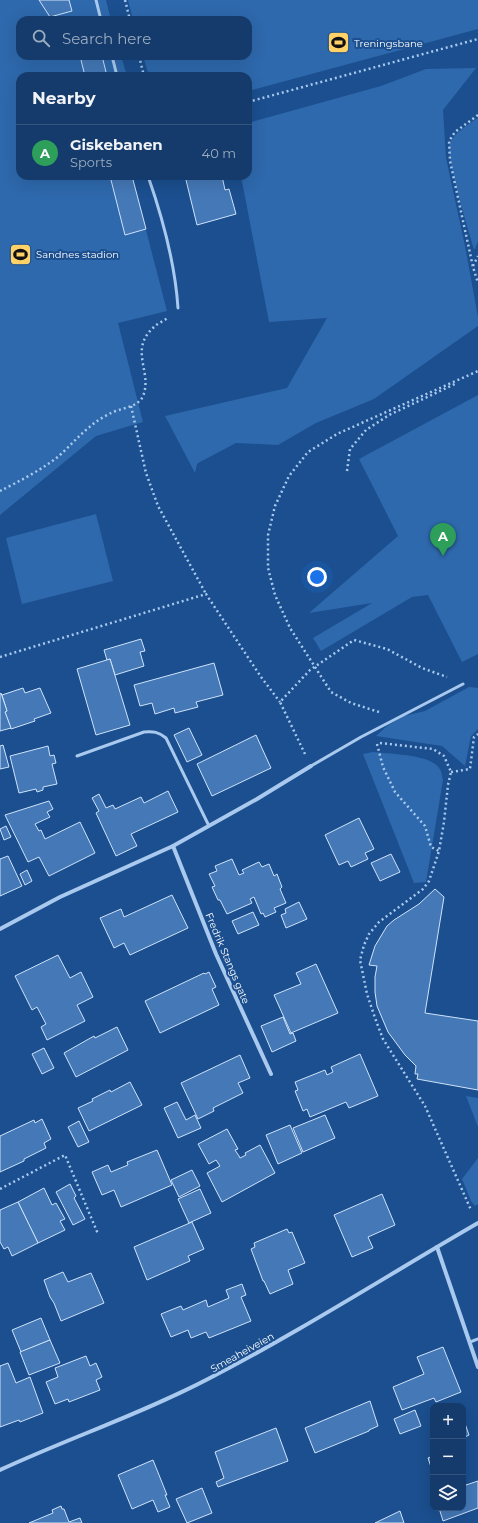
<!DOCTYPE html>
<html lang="en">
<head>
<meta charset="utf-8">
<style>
	body { margin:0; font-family:Montserrat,sans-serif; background:#214673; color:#f1f3f6 }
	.controls { position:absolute; right:12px; bottom:12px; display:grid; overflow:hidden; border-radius:8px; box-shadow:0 4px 16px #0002 }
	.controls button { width:36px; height:36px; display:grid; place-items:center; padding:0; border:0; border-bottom:1px solid #33557e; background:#143b6b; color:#f1f3f6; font:20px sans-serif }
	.you { position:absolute; left:317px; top:577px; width:14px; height:14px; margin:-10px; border:3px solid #fff; border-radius:50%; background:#1a73e8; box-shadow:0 0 0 6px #1a73e833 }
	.badge { display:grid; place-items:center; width:26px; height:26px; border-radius:50%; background:#e797bd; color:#fff; font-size:13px; font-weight:700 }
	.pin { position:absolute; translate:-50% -33px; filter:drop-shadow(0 1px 2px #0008) }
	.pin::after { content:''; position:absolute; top:21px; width:14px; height:12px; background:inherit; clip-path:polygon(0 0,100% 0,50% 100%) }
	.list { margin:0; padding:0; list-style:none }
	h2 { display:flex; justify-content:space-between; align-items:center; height:52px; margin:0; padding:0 16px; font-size:17px }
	h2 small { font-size:13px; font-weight:400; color:#9dadc1 }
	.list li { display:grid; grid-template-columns:26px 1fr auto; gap:12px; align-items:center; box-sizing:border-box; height:56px; padding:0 16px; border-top:1px solid #33557e }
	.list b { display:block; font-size:15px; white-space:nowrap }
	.list p { margin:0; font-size:13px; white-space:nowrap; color:#9dadc1 }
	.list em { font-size:13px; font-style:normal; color:#9dadc1 }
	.icon { flex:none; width:22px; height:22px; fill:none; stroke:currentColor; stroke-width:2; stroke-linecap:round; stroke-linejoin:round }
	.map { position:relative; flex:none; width:478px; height:1523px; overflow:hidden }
	.search { position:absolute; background:#143b6b; box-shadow:0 4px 16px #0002; left:16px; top:16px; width:236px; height:44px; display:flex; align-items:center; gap:10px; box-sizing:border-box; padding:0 14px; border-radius:12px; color:#9dadc1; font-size:15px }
	.panel { position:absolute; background:#143b6b; box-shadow:0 4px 16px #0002; left:16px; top:72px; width:236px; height:108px; border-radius:12px }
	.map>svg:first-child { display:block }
</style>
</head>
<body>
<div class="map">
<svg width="478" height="1523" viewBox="0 0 478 1523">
	<rect width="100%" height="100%" fill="#1b4f8f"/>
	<g fill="#2e69ad">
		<polygon points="0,0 106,0 111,20 20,20 20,56 121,56 127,76 20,76 20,176 132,176 167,311 118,323 143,422 96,436 0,515"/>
		<polygon points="128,0 478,0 478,29 248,91 248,76 149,76 143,56 248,56 248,20 133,20"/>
		<polygon points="476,68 443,110 446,158 465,246 478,317 478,326 374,399 316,423 278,445 236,443 200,462 197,464 195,473 165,416 287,388 327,318 269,322 241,176 248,176 248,123 381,86 426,69"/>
		<path d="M478,118V241L475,249H474C469,232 445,155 450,143C455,132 469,124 478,118Z"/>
		<polygon points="478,395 478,654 462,662 428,595 412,597 321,651 313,638 372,603 309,613 398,536 359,459"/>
		<polygon points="96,514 113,581 22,604 6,538"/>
		<polygon points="469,687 478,688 478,729 471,736 465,766 442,746 376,736 387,726 404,716 425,711"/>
		<path d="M373,752C389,754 430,754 439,768C442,771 442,777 443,780L426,882L414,883L363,754Z"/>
		<polygon points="466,1096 478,1098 478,1127"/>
		<polygon points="478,1158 478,1204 475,1206 471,1201 462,1179"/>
	</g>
	<g fill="#4478b7" stroke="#cfe3fa">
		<polygon points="39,0 69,0 72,11 50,17"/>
		<polygon points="80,56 102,56 107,76 85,76"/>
		<polygon points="110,176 132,176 146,229 125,235"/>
		<polygon points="185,176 222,176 225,190 229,189 236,214 197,225"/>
		<polygon points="141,639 145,651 140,652 144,666 115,675 110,659 107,660 104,650"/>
		<polygon points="110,659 130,725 96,735 77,669"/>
		<polygon points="214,663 223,695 196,702 198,707 175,713 174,708 155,714 152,703 140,706 134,685"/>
		<polygon points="23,688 25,693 40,688 51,713 34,719 35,721 11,729 5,712 7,711 2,695"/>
		<polygon points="1,693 7,711 5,712 11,728 0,731 0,694"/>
		<polygon points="189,728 202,755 187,762 174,735"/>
		<polygon points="256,735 271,768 212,796 197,764"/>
		<polygon points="3,745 9,767 0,769 0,746"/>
		<polygon points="48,746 50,756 54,755 56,763 52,764 57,784 43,787 43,790 37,792 36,789 19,793 10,756"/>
		<polygon points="168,791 178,812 131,834 137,846 116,856 96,813 99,811 92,798 99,794 106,808 113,805 115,809 141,797 144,803"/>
		<polygon points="49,801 53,809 47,812 50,817 35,824 39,831 41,830 45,839 80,822 95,853 49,876 39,857 28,862 5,815"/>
		<polygon points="359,818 374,849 365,853 368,859 351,867 348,861 339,865 325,835"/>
		<polygon points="6,826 11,837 4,840 0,829"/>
		<polygon points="391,854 400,872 380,881 371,863"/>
		<polygon points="8,856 22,886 0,896 0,859"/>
		<polygon points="232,859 239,875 244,873 242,870 259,862 262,867 269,864 274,876 277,874 282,887 280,889 286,903 274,908 276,912 265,917 263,913 261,914 254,897 250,899 252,903 227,914 220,900 218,900 212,887 215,886 209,874 217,871 215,866"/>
		<polygon points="27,870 32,881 25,885 20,874"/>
		<polygon points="435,889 444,897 425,1013 478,1021 478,1090 417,1079 418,1074 415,1074 416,1066 405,1055 388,1032 377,1006 375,992 375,977 377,966 369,965 375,946 387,926 394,920 419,904"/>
		<polygon points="172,895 188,928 130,955 124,943 114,948 100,918 121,909 124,917"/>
		<polygon points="299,902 307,919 286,928 281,915 286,913 285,909"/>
		<polygon points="253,912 259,925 238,934 232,921"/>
		<polygon points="58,955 70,978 81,972 93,997 77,1005 85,1021 47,1040 41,1027 46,1024 37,1007 32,1010 15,976"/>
		<polygon points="316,964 338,1013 291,1033 274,995 301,984 296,973"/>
		<polygon points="209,972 216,987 212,989 219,1005 160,1033 145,1001 204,973 205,974"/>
		<polygon points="283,1017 290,1034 293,1033 296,1041 272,1052 261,1026"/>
		<polygon points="117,1027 128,1050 76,1077 64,1053 94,1036 95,1038"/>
		<polygon points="44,1048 54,1068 42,1074 32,1054"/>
		<polygon points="360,1054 378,1096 349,1108 346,1102 310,1117 307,1109 303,1111 295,1091 298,1090 295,1082 325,1070 327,1075 333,1072 331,1067"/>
		<polygon points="240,1055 250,1078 238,1083 243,1093 213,1108 214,1111 198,1119 181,1083"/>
		<polygon points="130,1082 142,1105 89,1131 78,1108 93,1101 92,1099 110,1090 111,1092"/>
		<polygon points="177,1102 186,1120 195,1115 201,1128 178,1138 164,1108"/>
		<polygon points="325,1115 335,1138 303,1152 293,1128"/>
		<polygon points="42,1119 51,1139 44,1143 46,1148 24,1159 24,1161 0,1172 0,1136 34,1120 35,1123"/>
		<polygon points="79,1121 89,1142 78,1147 68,1127"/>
		<polygon points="290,1125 302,1153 278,1164 266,1135"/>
		<polygon points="227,1129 238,1149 235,1150 239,1156 240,1158 246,1155 245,1153 260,1145 275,1173 222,1202 207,1173 220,1166 216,1160 209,1164 198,1144"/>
		<polygon points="157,1150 172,1185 121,1207 114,1190 102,1195 92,1172 108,1165 111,1172 128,1165 127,1162"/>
		<polygon points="192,1170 200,1186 179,1197 171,1180"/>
		<polygon points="70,1184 76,1196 74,1198 85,1219 73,1225 56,1192"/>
		<polygon points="44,1188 52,1205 56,1203 65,1219 60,1221 65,1230 38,1243 18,1202"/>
		<polygon points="200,1189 211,1213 189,1223 178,1199"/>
		<polygon points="382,1194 395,1225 368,1237 373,1248 352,1257 334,1215"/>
		<polygon points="18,1202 38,1243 12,1256 8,1247 4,1249 0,1242 0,1210"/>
		<polygon points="192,1222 204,1249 188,1256 190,1261 147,1280 134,1247"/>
		<polygon points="287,1229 289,1233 292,1232 305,1263 288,1270 293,1284 270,1294 264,1281 263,1281 251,1249 255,1247 254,1243"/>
		<polygon points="63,1272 68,1282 91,1273 104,1303 61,1321 54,1303 50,1297 44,1280"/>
		<polygon points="242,1284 246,1295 241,1297 251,1321 209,1338 206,1332 191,1338 188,1330 171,1337 161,1314 181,1306 183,1310 206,1300 208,1307 229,1298 226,1290"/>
		<polygon points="41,1318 50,1340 21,1352 12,1330"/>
		<polygon points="50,1340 60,1363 29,1375 20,1352"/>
		<polygon points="443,1347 461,1392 436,1402 434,1398 402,1410 393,1387 424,1374 417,1357"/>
		<polygon points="86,1356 90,1366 96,1363 102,1377 96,1380 100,1390 69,1402 68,1399 55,1404 46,1382 58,1377 55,1368"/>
		<polygon points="8,1363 16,1383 30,1377 43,1413 20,1422 19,1420 0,1427 0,1366"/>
		<polygon points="370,1401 378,1426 369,1430 369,1431 315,1453 305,1428"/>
		<polygon points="415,1410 421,1426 400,1434 394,1419"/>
		<polygon points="463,1418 469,1435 463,1438"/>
		<polygon points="276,1428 288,1461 218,1487 216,1482 224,1478 215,1452"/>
		<polygon points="433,1456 433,1473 428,1458"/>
		<polygon points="153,1460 167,1495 165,1495 170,1507 158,1512 153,1500 132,1509 118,1475"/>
		<polygon points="463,1478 466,1485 478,1481 478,1508 443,1521 439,1508 463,1508"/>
		<polygon points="202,1488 212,1513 187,1523 176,1499"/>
		<polygon points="61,1506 62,1509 64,1509 69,1522 80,1518 82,1523 29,1523 53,1513 52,1510"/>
		<polygon points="400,1511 404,1523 375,1523"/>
	</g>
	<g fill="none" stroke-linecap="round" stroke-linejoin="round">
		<g stroke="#a9c9ee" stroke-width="2.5" stroke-dasharray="2 3" stroke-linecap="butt">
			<polyline points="125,0 130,20"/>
			<polyline points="139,56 144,76"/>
			<polyline points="248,102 478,39"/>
			<polyline points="478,115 455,132 449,141 450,161 473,267 478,283"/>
			<polyline points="473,266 478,256"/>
			<polyline points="131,406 146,473 158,506 206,594"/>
			<polyline points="347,471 350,449 366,430 389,415 457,383"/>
			<path d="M0,491C18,482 45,468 60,455C76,440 89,424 109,414C119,408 138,408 143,396C153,372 128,350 154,327C158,323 164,321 169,317"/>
			<polyline points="0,657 206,594 261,677 280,702"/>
			<polyline points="379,712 351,703 331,692 290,628 275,595 268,568 268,535 275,506 289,476 308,452 337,434 478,371"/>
			<polyline points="380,743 433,749 444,756 451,772 448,785 444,822 439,851 429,881 423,889 379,922 369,934 364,945 360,960 367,994 375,1018 383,1039 425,1106 471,1210"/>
			<polyline points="377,744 383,767 395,792 425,826 431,847 439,851"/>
			<polyline points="305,754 280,702 310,670 354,640 387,649 422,668 447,677"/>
			<polyline points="451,772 470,769 474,737 478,734"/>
			<polyline points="0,1189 65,1155 98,1234"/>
		</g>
		<g stroke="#a9c9ee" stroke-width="3">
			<polyline points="96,0 101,20"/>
			<polyline points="112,56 117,76"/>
			<path d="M148,176C163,219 175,262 178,308"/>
			<path d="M77,756L144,732C153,731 159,732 166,738L209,826"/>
			<polyline points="311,766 361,737 463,684"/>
			<polyline points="470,1342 478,1339"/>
		</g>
		<g stroke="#a9c9ee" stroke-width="4">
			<polyline points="173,846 216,954 271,1074"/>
			<polyline points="0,929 60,897 173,846 257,799 311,766"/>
			<polyline points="437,1247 478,1367"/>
			<path d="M0,1470C69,1438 141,1414 208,1379C301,1331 388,1275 478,1223"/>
		</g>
	</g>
	<defs>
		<symbol id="stadium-square" viewBox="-11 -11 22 22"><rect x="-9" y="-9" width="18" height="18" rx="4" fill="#ffd166" stroke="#1b4f8f"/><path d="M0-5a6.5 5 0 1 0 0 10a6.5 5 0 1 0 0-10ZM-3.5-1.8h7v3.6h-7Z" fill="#111"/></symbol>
	</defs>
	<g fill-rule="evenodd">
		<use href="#stadium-square" x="326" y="30" width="25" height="25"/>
		<use href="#stadium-square" x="8" y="242" width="25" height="25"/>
	</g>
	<g text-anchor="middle" stroke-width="4" stroke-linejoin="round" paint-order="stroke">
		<g font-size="10" fill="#fff" stroke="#1b4f8f" text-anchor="start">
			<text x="354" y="47">Treningsbane</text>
			<text x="36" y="258">Sandnes stadion</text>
		</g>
		<g font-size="10" fill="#fff" stroke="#1b4f8f">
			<text transform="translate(228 958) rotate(67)" y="4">Fredrik Stangs gate</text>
			<text transform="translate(242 1352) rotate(-29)" y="4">Smeaheiveien</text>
		</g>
	</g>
</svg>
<div class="controls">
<button>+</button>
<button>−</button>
<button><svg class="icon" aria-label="layers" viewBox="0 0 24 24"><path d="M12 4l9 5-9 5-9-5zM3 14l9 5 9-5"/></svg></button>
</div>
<div class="you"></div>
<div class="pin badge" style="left:443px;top:556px;background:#2e9e5b">A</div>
<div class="search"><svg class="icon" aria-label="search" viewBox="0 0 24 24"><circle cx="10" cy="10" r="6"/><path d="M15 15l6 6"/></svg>Search here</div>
<section class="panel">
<h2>Nearby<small></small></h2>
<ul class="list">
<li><span class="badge" style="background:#2e9e5b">A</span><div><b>Giskebanen</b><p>Sports</p></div><em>40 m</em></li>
</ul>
</section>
</div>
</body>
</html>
